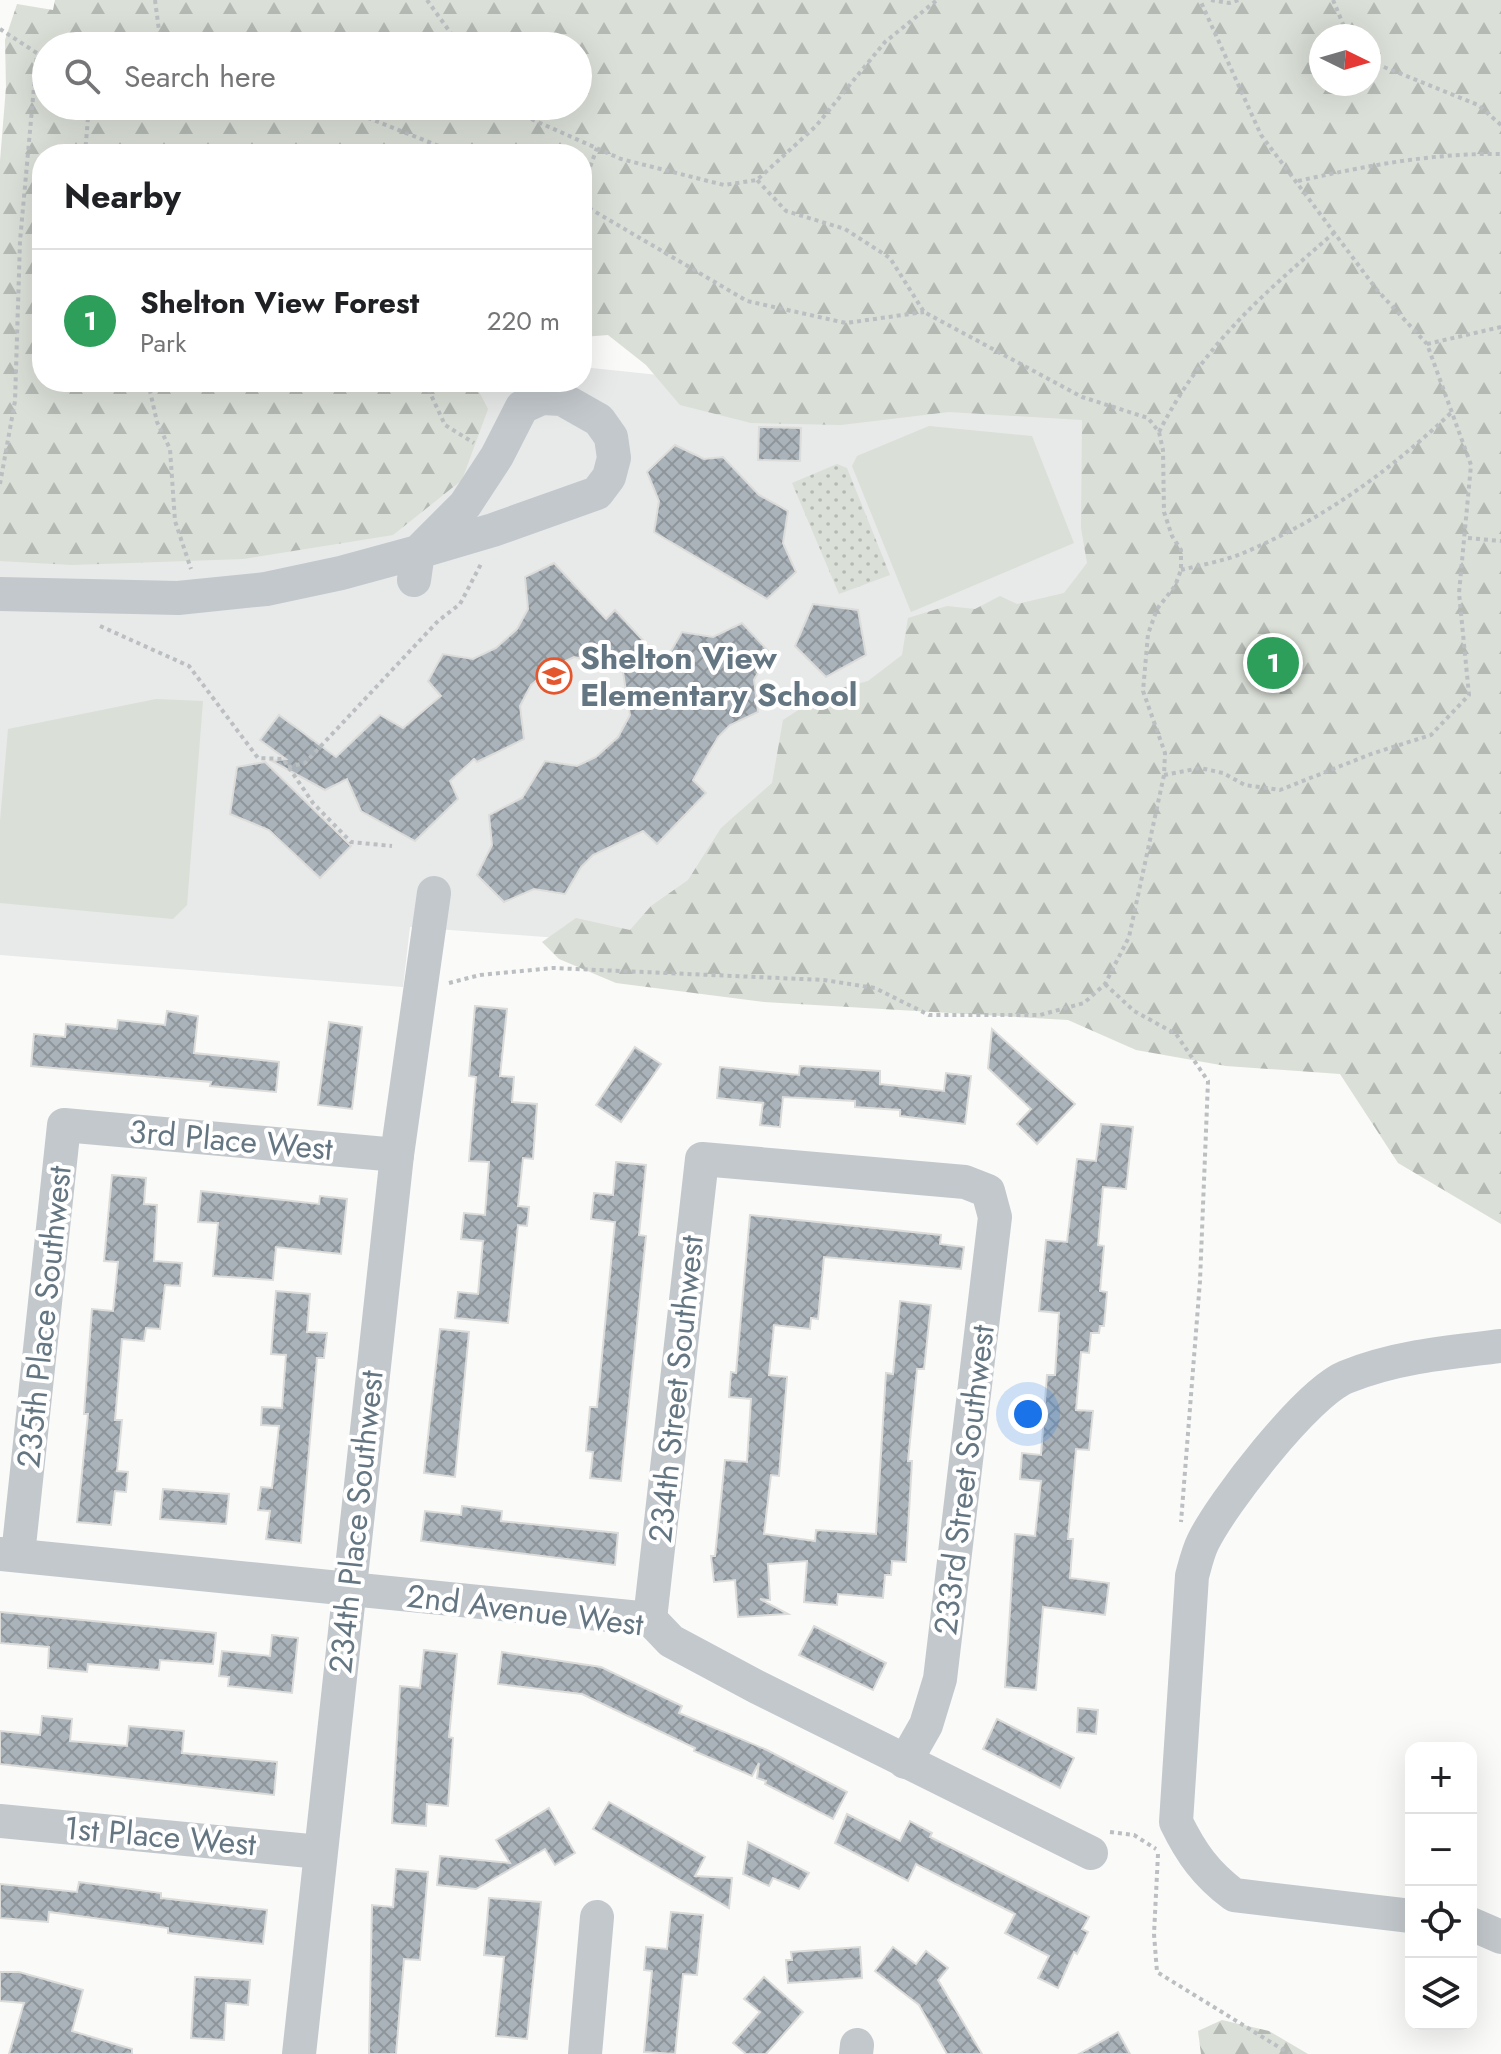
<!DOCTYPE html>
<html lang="en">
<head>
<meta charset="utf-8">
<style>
	body { margin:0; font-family:Jost,sans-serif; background:#f6f6f6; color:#202124 }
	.controls { position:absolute; right:24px; bottom:24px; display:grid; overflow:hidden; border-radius:16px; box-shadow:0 8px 32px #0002 }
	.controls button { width:72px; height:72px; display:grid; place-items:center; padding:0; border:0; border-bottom:2px solid #e0e0e0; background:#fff; color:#202124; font:40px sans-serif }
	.compass { position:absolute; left:1309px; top:24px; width:72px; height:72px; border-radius:50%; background:#fff; box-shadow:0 8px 32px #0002; rotate:95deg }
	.you { position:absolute; left:1028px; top:1414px; width:28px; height:28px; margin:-20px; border:6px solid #fff; border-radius:50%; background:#1a73e8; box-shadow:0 0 0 12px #1a73e833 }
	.badge { display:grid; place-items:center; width:52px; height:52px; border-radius:50%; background:#2563eb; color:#fff; font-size:26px; font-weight:700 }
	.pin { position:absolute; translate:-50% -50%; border:4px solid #fff; box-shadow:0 2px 8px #0006 }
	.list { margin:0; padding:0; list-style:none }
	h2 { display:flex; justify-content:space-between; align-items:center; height:104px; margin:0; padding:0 32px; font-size:34px }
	h2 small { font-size:26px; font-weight:400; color:#757577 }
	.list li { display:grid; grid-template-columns:52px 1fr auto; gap:24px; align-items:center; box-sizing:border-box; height:144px; padding:0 32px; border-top:2px solid #e0e0e0 }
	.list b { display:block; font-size:30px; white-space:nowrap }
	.list p { margin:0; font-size:26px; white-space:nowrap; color:#757577 }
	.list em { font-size:26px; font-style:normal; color:#757577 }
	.icon { flex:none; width:44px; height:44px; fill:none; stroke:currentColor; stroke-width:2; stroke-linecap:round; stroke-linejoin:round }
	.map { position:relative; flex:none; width:1501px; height:2054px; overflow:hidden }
	.search { position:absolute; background:#fff; box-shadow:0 8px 32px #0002; left:32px; top:32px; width:560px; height:88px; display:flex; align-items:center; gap:20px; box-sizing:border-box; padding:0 28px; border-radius:44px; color:#757577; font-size:30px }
	.panel { position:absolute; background:#fff; box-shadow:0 8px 32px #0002; left:32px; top:144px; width:560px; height:248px; border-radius:32px }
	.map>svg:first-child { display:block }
</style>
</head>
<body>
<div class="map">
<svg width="1501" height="2054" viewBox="0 0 1501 2054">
	<defs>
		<pattern id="green-dots" width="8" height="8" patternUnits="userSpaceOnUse" patternTransform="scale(2)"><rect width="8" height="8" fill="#dadfd7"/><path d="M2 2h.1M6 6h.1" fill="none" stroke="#b4b9b4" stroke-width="1.8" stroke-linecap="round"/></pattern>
		<pattern id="forest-firs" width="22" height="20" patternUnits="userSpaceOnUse" patternTransform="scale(2)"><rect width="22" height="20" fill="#dadfd7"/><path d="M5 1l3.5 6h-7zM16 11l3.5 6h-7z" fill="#b4b9b4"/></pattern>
		<pattern id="building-cross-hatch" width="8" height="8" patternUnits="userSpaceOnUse" patternTransform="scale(2)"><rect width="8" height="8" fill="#aab3b9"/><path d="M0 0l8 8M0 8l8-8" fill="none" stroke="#8e969c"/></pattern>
	</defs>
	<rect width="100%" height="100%" fill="#fafaf8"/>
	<polygon fill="#e8e9e9" points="0,306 42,382 582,382 582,367 1136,425 1073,976 410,927 403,987 0,955"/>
	<polygon fill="url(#green-dots)" points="837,464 847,468 890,575 839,594 792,483"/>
	<g fill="url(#forest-firs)" fill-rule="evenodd">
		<path d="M55,0H1501V1224L1398,1163L1340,1074L1226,1066L1136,1050L1068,1020L764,1002L616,983L559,959L542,942L576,918L630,930L651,906L688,880L721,828L772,783L783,720L826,692L868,681L902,655L908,618L947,606L975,609L1000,596L1017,604L1064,593L1087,563L1081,528L1082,420L949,412L841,425L751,423L680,405L646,365L608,335L582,337V154H42V382H474L488,409L462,480L393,535L243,559L72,565L0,561V161L6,87L5,40L17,4L53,10ZM1321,36H1369V84H1321ZM46,46H578V106H46Z"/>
		<polygon points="1222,2020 1269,2031 1308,2054 1201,2054 1198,2031"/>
	</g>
	<g fill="#dadfd7">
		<polygon points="929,426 1032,436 1074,543 911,612 852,466 857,456"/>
		<polygon points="156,699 203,701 187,905 173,919 0,903 0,821 8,729"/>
	</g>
	<g fill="url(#building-cross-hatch)" stroke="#dcdcda" stroke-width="2">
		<polygon points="759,427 801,428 800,461 758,460"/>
		<polygon points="675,445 704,459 723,457 759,495 788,511 783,543 796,572 767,599 654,532 659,501 647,472"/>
		<polygon points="554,563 606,619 615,610 664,663 682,632 713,637 742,623 769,652 754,680 758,712 730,725 718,737 693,780 706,793 657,844 643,831 593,855 581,867 565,894 534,889 504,902 477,875 492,845 489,815 522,798 545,761 577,766 596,757 618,737 630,715 622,666 574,657 552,667 531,685 520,706 524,739 477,762 474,759 450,781 458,799 415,841 361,811 347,779 325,790 272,761 286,759 260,740 279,715 336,757 380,715 403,728 441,696 428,681 443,654 473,659 496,648 517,629 528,609 525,577"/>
		<polygon points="813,604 858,610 866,655 826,677 795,646"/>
		<polygon points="265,762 351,846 320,878 269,830 230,814 237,767"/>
		<polygon points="475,1006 507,1009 500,1076 514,1077 512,1102 537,1104 533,1159 523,1158 518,1206 529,1207 527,1226 518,1225 508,1323 455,1318 458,1292 478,1294 483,1241 461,1239 464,1213 485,1215 489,1162 469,1161 476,1077 469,1076"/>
		<polygon points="167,1011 198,1016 194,1053 279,1062 276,1092 210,1086 211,1082 31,1066 34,1034 65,1037 66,1024 117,1029 118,1020 165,1025"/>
		<polygon points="329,1022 362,1027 352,1109 318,1105"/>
		<polygon points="992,1029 1075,1104 1037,1144 1017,1124 1031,1109 988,1068"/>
		<polygon points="635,1047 661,1064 621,1122 596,1105"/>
		<polygon points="800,1066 880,1071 880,1084 944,1091 946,1073 971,1076 965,1124 900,1116 900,1110 855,1107 855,1101 783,1097 780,1127 760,1125 763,1103 717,1098 720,1067 799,1075"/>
		<polygon points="1101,1124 1133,1127 1126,1189 1103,1187 1098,1245 1104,1246 1100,1291 1107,1292 1104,1326 1100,1326 1099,1333 1091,1333 1089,1353 1081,1352 1076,1410 1093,1411 1089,1450 1076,1449 1068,1539 1073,1539 1070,1578 1109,1583 1105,1615 1043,1607 1036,1690 1005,1687 1015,1534 1035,1536 1041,1481 1020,1479 1022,1453 1041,1455 1047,1375 1055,1375 1059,1313 1039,1311 1046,1240 1067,1242 1077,1159 1096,1161"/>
		<polygon points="616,1162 646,1165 639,1235 646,1236 621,1481 590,1478 593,1452 586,1451 590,1407 597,1407 615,1222 591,1219 594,1193 613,1195"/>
		<polygon points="112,1175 146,1178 144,1204 157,1205 154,1261 182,1263 180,1286 165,1285 160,1329 146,1328 144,1341 122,1339 115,1420 122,1420 117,1471 128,1472 126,1492 115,1491 111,1525 77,1522 88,1414 84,1414 92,1309 113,1311 118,1262 104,1261"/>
		<polygon points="201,1191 319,1204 320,1196 347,1199 341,1254 276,1247 273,1280 213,1276 218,1223 198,1222"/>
		<polygon points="750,1215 941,1235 940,1244 964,1247 961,1269 824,1257 818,1319 811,1318 810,1329 774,1325 769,1375 787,1377 779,1476 771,1475 764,1534 815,1541 816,1530 876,1534 886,1373 893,1374 900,1301 931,1305 924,1369 917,1369 908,1461 912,1461 906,1562 892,1561 891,1575 885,1575 883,1598 838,1594 837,1605 804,1602 807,1561 768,1564 770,1600 760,1599 788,1614 738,1617 735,1580 714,1582 711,1556 715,1556 725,1460 747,1462 751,1399 729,1397 731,1372 736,1373"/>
		<polygon points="276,1291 310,1294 307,1332 327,1333 324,1358 317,1358 301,1543 266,1539 270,1511 258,1510 261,1487 272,1488 279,1426 261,1425 262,1407 282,1408 286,1355 271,1354"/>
		<polygon points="440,1329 469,1332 455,1477 424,1473"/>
		<polygon points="163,1489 229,1494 226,1524 160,1519"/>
		<polygon points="462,1506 502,1511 501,1521 618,1533 615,1565 421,1541 425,1511 461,1515"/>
		<polygon points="0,1612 216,1633 213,1664 160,1660 159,1670 88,1664 87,1672 48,1668 49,1647 0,1643"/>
		<polygon points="814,1626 886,1663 873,1690 799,1655"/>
		<polygon points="272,1635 298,1638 292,1693 228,1686 229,1677 219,1676 222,1651 270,1656"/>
		<polygon points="424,1650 457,1654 449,1737 453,1738 448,1806 427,1804 426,1826 392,1823 400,1686 420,1688"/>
		<polygon points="502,1652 601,1667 682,1706 679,1713 767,1750 847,1792 833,1819 765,1784 766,1781 757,1778 759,1763 752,1776 694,1751 695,1748 582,1694 498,1684"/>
		<polygon points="1078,1708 1098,1710 1096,1734 1077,1732"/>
		<polygon points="42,1716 72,1719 70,1741 127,1746 129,1726 184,1731 182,1753 277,1762 274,1795 0,1764 0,1731 40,1735"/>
		<polygon points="997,1719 1074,1758 1060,1788 983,1749"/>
		<polygon points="609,1802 705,1857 695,1876 732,1878 729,1908 593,1829"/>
		<polygon points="549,1808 575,1853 555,1865 545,1849 476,1889 437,1885 440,1856 510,1863 496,1840"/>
		<polygon points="847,1814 900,1841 910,1821 932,1833 930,1837 1089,1917 1082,1929 1088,1932 1077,1954 1074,1952 1058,1988 1038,1978 1049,1956 1005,1933 1015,1914 916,1864 908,1881 835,1843"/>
		<polygon points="748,1842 809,1873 799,1889 773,1878 769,1886 743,1874"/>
		<polygon points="396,1869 428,1872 420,1960 404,1959 396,2054 369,2054 372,1905 393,1907"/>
		<polygon points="79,1882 161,1893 161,1898 267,1910 263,1944 168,1933 168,1928 49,1912 48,1922 0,1918 0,1884 77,1892"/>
		<polygon points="489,1898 541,1902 527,2039 496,2036 504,1957 484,1955"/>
		<polygon points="671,1912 703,1915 697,1975 683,1974 675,2054 644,2052 652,1971 644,1970 646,1947 667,1949"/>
		<polygon points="860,1947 862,1978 788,1983 786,1960 792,1960 791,1952"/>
		<polygon points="893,1947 916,1964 926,1951 948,1968 938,1980 982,2054 947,2054 919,2005 875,1971"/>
		<polygon points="0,1972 19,1972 83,1990 72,2031 132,2049 132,2054 9,2054 24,2003 0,2001"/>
		<polygon points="195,1977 250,1980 248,2005 226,2003 224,2040 191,2038"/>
		<polygon points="764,1977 803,2012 766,2054 746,2054 733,2043 760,2012 744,1999"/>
		<polygon points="1118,2032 1130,2054 1079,2054"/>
	</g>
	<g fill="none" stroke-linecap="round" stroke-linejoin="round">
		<g stroke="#bbbfc2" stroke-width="4" stroke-dasharray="4 4" stroke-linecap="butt">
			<polyline points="155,0 161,46"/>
			<polyline points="427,0 460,46"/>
			<polyline points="1211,0 1229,3 1239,0"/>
			<polyline points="1333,0 1348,36"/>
			<polyline points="0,29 46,59"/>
			<polyline points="267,46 293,40 302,46"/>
			<polyline points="1369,61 1478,105 1501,125"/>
			<polyline points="338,106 459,154"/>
			<polyline points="502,106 621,159 724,185 757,180 816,126 885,42 937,0"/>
			<polyline points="85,154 89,106"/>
			<path d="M1298,181C1366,166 1431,153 1501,154"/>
			<polyline points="582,189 597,148"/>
			<polyline points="582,204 747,301 846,323 924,312"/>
			<polyline points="1427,344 1501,327"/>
			<polyline points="148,382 157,422 170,449 175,521 191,569"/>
			<polyline points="425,382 445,425 474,443"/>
			<path d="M1159,432C1204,344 1262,295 1335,232"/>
			<polyline points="0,484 15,401 20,241 37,54"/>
			<polyline points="1468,538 1501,541"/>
			<path d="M1181,570C1201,565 1223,561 1241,554C1324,519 1387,473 1452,412"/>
			<polyline points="100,626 189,666 258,758 283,759 313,803 351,842 392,846"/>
			<polyline points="288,767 305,763 438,621 460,604 481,564"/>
			<polyline points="1164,775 1200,768 1223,773 1245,785 1280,790 1371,754 1431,735 1469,695 1459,593 1471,465 1427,344 1377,290 1261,135 1200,0"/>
			<polyline points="449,983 480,975 553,968 824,980 875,988 929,1015 1040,1015 1084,1003 1105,984 1129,937 1164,775 1165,753 1143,691 1148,634 1157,609 1175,586 1181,570 1181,550 1172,536 1164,512 1163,450 1159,432 1148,418 1082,397 924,312 890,258 845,229 786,211 757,180"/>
			<polyline points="1105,984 1134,1011 1176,1034 1208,1081 1200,1281 1181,1522"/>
			<polyline points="1110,1832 1134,1835 1156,1849"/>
			<polyline points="1158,1854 1154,1934 1157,1972 1290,2054"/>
		</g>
		<g stroke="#c3c8cc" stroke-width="34">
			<polyline points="0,594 178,598 266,589 341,573 418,552 493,530 597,493 609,477 614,458 611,437 599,420 562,399 542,398 522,407 497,456 465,505 418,552 414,580"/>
			<polyline points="0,1554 650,1619 671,1641 757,1687 1091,1853"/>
			<polyline points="18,1555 64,1125 397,1155"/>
			<polyline points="650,1619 702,1159 965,1182 988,1191 995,1217 940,1679 926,1725 905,1762"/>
			<polyline points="0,1821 320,1852"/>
			<path d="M1411,1916L1234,1895C1206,1874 1191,1853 1176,1822L1192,1576C1195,1565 1198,1552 1203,1542C1222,1503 1307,1393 1346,1377C1395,1357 1449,1352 1501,1346"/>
			<polyline points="1471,1924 1501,1937"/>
			<polyline points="299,2054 397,1155 434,893"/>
			<polyline points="585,2054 597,1917"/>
			<polyline points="856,2054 857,2045"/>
		</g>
	</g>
	<defs>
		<symbol id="school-ring" viewBox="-11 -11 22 22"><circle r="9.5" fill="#fff" stroke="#e4572e" stroke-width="1.5"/><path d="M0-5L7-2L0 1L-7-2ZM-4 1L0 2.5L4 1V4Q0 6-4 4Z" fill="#e4572e"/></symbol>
	</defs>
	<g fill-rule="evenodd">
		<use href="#school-ring" x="534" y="656" width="40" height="40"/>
	</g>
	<g text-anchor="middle" stroke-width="8" stroke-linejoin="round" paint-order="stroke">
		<g font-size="32" font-weight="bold" fill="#657683" stroke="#fff" text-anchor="start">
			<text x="580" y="669">Shelton View<tspan x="580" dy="37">Elementary School</tspan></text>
		</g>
		<g font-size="32" fill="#657683" stroke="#fff">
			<text transform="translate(231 1140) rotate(5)" y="11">3rd Place West</text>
			<text transform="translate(44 1317) rotate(-84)" y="11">235th Place Southwest</text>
			<text transform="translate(676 1389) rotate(-84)" y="11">234th Street Southwest</text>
			<text transform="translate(964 1480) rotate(-83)" y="11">233rd Street Southwest</text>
			<text transform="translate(356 1522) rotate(-84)" y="11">234th Place Southwest</text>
			<text transform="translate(525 1610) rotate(7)" y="11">2nd Avenue West</text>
			<text transform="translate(160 1836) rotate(5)" y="11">1st Place West</text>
		</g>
	</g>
</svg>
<div class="controls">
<button>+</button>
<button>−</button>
<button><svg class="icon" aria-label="locate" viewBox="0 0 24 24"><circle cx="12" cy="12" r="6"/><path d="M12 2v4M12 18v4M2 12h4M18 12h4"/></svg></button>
<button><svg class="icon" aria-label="layers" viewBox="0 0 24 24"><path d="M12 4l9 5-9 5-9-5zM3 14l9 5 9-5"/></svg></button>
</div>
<svg class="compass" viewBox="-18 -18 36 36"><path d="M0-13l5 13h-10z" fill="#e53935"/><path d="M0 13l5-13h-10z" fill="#757577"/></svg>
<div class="you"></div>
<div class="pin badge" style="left:1273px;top:663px;background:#2e9e5b">1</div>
<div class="search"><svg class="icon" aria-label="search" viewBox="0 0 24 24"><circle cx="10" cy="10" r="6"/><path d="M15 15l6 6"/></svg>Search here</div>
<section class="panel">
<h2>Nearby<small></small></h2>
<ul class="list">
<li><span class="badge" style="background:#2e9e5b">1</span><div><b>Shelton View Forest</b><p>Park</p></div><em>220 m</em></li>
</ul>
</section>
</div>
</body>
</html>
